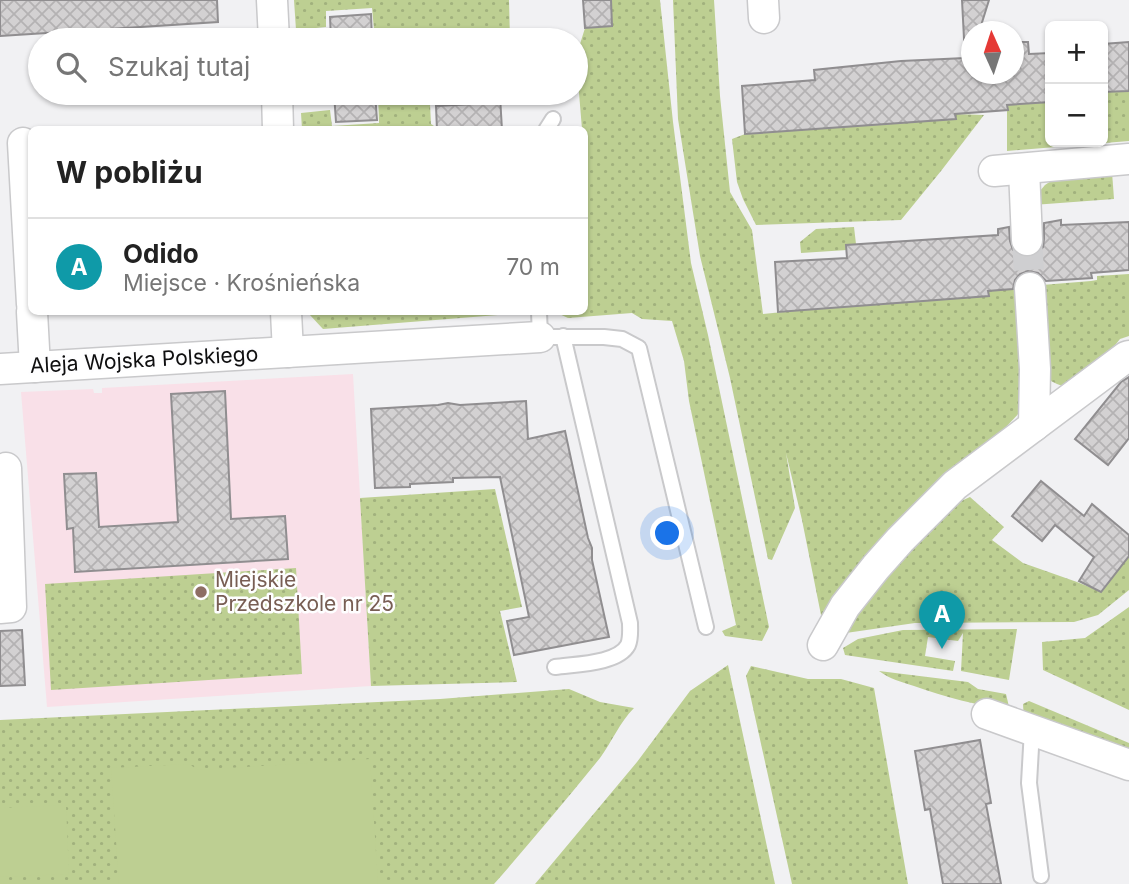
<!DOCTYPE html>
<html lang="pl">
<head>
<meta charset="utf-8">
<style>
	body { margin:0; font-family:Inter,sans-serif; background:#f2f2f2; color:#222 }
	.controls { position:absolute; right:21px; top:21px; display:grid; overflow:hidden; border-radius:10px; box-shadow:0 2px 5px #0004 }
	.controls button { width:63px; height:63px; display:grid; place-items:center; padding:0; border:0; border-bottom:2px solid #e0e0e0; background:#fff; color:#222; font:35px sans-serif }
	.compass { position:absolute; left:961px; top:21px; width:63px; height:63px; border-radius:50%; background:#fff; box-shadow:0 2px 5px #0004; rotate:357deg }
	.you { position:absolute; left:668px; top:534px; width:24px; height:24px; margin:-18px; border:5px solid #fff; border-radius:50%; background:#1a73e8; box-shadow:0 0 0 10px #1a73e833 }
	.badge { display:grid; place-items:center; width:46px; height:46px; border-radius:50%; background:#407f6b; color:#fff; font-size:23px; font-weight:700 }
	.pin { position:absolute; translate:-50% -58px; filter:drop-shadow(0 2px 4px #0008) }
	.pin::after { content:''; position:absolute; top:37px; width:24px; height:21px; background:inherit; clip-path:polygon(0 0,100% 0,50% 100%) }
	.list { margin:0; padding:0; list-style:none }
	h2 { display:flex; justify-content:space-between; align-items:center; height:91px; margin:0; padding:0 28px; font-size:30px }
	h2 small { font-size:23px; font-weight:400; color:#767676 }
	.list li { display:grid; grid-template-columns:46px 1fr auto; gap:21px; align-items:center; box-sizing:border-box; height:98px; padding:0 28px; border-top:2px solid #e0e0e0 }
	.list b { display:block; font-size:26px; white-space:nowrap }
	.list p { margin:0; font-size:23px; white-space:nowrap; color:#767676 }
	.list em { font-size:23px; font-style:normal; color:#767676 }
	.icon { flex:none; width:38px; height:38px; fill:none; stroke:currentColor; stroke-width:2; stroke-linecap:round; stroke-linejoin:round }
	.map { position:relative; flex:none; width:1129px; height:884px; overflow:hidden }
	.search { position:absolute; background:#fff; box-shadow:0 2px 5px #0004; left:28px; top:28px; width:560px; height:77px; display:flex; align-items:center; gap:18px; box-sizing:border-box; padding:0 24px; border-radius:38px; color:#767676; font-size:26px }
	.panel { position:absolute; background:#fff; box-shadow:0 2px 5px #0004; left:28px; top:126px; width:560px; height:189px; border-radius:10px }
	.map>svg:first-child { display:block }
</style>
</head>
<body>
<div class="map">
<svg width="1129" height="884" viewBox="0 0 1129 884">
	<defs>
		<pattern id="grass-dots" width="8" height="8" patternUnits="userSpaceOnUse" patternTransform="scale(1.75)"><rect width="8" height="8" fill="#bdcf92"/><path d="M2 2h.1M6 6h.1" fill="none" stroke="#a1b17d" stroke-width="1.8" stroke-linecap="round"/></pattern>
		<pattern id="building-cross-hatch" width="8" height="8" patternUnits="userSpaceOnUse" patternTransform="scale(1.75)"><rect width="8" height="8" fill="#d3d1d2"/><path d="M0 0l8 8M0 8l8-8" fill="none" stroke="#b4b2b3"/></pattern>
	</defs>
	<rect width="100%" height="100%" fill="#f1f1f3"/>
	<polygon fill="#f9e0e8" points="353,374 371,686 47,707 21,392 93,389 94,393 102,393 102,388"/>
	<g fill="url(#grass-dots)">
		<polygon points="294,0 509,0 510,40 375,40 372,8 326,11 326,27 296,30"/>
		<polygon points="611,0 660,0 673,122 691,263 708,335 769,627 762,641 725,636 722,631 736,625 689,401 684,361 672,321 642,319 632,313 568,318 555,312 584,312 584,130 582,129 576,57 585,28 612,26"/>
		<polygon points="673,0 714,0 720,96 730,192 752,230 763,314 1021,288 1020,412 988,446 824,630 802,520 786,453 795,508 772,560 768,559 730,378 700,256 678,119"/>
		<polygon points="1129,91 1129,141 1007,151 1007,105 1050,102 1050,142 1103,142 1103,92"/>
		<polygon points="378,93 435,93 435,102 430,104 431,124 434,126 434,129 302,129 301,113 330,110 332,126 379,123"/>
		<polygon points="955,114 984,115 941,171 901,220 756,225 743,199 737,182 732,139 745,134 955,119"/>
		<polygon points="1112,172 1114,199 1033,205 1033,199 1045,185 1054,179"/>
		<polygon points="854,227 856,244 847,245 847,250 801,253 800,242 816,229"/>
		<polygon points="1129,274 1129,336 1120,339 1100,364 1068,388 1057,384 1045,378 1042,285 1091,281 1097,280 1097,276"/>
		<polygon points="309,312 504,312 498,315 323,329 309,314"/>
		<polygon points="495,489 522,607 500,611 517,682 371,686 360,498"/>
		<polygon points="970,497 1004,527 992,540 1023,563 1077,582 1099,591 1103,590 1129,556 1129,590 1098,615 1074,622 915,623 832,635 934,513"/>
		<polygon points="296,568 302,674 51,690 45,584"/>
		<polygon points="1129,607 1129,710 1043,670 1042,642 1085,638"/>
		<polygon points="1017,629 1009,680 961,671 963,633 958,641 928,637 925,656 955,661 953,671 845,655 843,648 858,639 903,630"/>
		<polygon points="728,665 775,884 535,884 637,762 690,691"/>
		<polygon points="751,666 808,679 841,679 874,688 908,884 792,884 746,676"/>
		<path d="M879,671L968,682L978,689L1006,694L1010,711C977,705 945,697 914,686C901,682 890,679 879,671Z"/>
		<path d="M569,689L600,702L634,708C619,723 612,742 600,758C565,801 530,843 494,884H0V720L440,699Z"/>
		<polygon points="1029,701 1129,743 1129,756 1024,719 1023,704"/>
	</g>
	<g fill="#bdcf92">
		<polygon points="370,759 378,884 119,884 111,768 189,764 198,770"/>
		<polygon points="66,805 69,874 0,877 0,808"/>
	</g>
	<g fill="url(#building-cross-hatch)" stroke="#908e90" stroke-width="2">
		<polygon points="0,0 217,0 218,22 0,36"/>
		<polygon points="583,0 611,0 612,26 585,28"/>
		<polygon points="962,0 989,0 979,32 971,32 971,74 1013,74 1013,42 1028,42 1029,54 1050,53 1050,102 1007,105 1008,110 955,114 956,119 745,134 742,86 815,80 814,70 901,61 965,58"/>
		<polygon points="371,14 372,40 331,40 330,17"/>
		<polygon points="1129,42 1129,91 1103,92 1103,44"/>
		<polygon points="334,93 375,93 377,120 336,122"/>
		<polygon points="500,96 502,130 437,130 436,106 473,104 472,98"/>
		<polygon points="1061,220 1061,225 1129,222 1129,270 1091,273 1092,278 1046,281 1038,273 1028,271 1020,274 1015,280 1013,289 988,291 989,296 778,312 775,262 847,258 846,245 998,235 998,229 1009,227 1010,241 1013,250 1020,256 1028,257 1037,254 1043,247 1044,239 1044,223"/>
		<polygon points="1129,377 1129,438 1108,465 1075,439 1121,382"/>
		<polygon points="225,391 231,519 285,516 288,559 75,572 73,528 67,529 64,474 96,473 99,527 178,522 171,394"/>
		<polygon points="526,401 528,439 565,431 588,538 592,548 592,560 609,637 514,655 507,621 529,617 500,477 453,478 453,482 410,484 410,487 375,488 371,409 438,405 448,403 460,405"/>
		<polygon points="1041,481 1084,516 1092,504 1129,535 1129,556 1101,592 1079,581 1094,557 1055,525 1042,541 1012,516"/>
		<polygon points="22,630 25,685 0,686 0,631"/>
		<polygon points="980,740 991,803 986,804 1001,884 943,884 930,809 925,810 915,751"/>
	</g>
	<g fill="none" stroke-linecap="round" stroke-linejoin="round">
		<polyline stroke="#cfcfd1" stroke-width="30" stroke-dasharray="30 15" stroke-linecap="butt" points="1027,240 1030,288"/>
		<defs>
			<g id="service">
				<polyline points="546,130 553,119"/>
				<polyline points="539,312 540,337 604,337 622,339 639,348 706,627"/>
				<path d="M555,667C575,664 618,664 628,645C631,638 630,630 630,623L563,336"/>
				<polyline points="1032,730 1029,783 1041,876"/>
			</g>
			<g id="minor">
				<polyline points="272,0 274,40"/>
				<polyline points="763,0 764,18"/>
				<polyline points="277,93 278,130"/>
				<polyline points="23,143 32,304"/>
				<polyline points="1024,169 1027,240"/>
				<polyline points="994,171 1129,159"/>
				<polyline points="1030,288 1035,369 1034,426"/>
				<polyline points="32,312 35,367"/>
				<polyline points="286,312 288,352"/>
				<polyline points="0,369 540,337"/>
				<polyline points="0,608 11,607 6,468"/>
				<polyline points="823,645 845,606 876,567 900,540 955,485 1126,357 1129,356"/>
				<polyline points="987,714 1129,765"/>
			</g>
		</defs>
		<use href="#service" stroke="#c9c9cb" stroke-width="18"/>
		<use href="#minor" stroke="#c9c9cb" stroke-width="33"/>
		<use href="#service" stroke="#fff" stroke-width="14"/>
		<use href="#minor" stroke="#fff" stroke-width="30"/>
	</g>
	<circle fill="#8d6e63" stroke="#fefeff" stroke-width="2.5" cx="201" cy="592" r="7"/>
	<g text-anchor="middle" stroke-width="5" stroke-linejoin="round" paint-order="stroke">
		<g font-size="21" fill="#0f0f10" stroke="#fefeff">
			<text transform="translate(144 360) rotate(-3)" y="7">Aleja Wojska Polskiego</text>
		</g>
		<g font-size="21" fill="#785e54" stroke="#fefeff" text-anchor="start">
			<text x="215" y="587">Miejskie<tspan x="215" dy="24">Przedszkole nr 25</tspan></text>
		</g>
	</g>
</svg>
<div class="controls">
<button>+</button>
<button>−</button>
</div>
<svg class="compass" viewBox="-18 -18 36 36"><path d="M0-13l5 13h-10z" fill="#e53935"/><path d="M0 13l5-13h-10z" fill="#767676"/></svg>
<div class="you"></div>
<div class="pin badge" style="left:942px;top:649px;background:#0f9aa8">A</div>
<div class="search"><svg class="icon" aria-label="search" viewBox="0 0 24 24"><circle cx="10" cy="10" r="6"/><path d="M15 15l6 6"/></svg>Szukaj tutaj</div>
<section class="panel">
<h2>W pobliżu<small></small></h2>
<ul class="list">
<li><span class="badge" style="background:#0f9aa8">A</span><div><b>Odido</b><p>Miejsce · Krośnieńska</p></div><em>70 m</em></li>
</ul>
</section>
</div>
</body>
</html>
